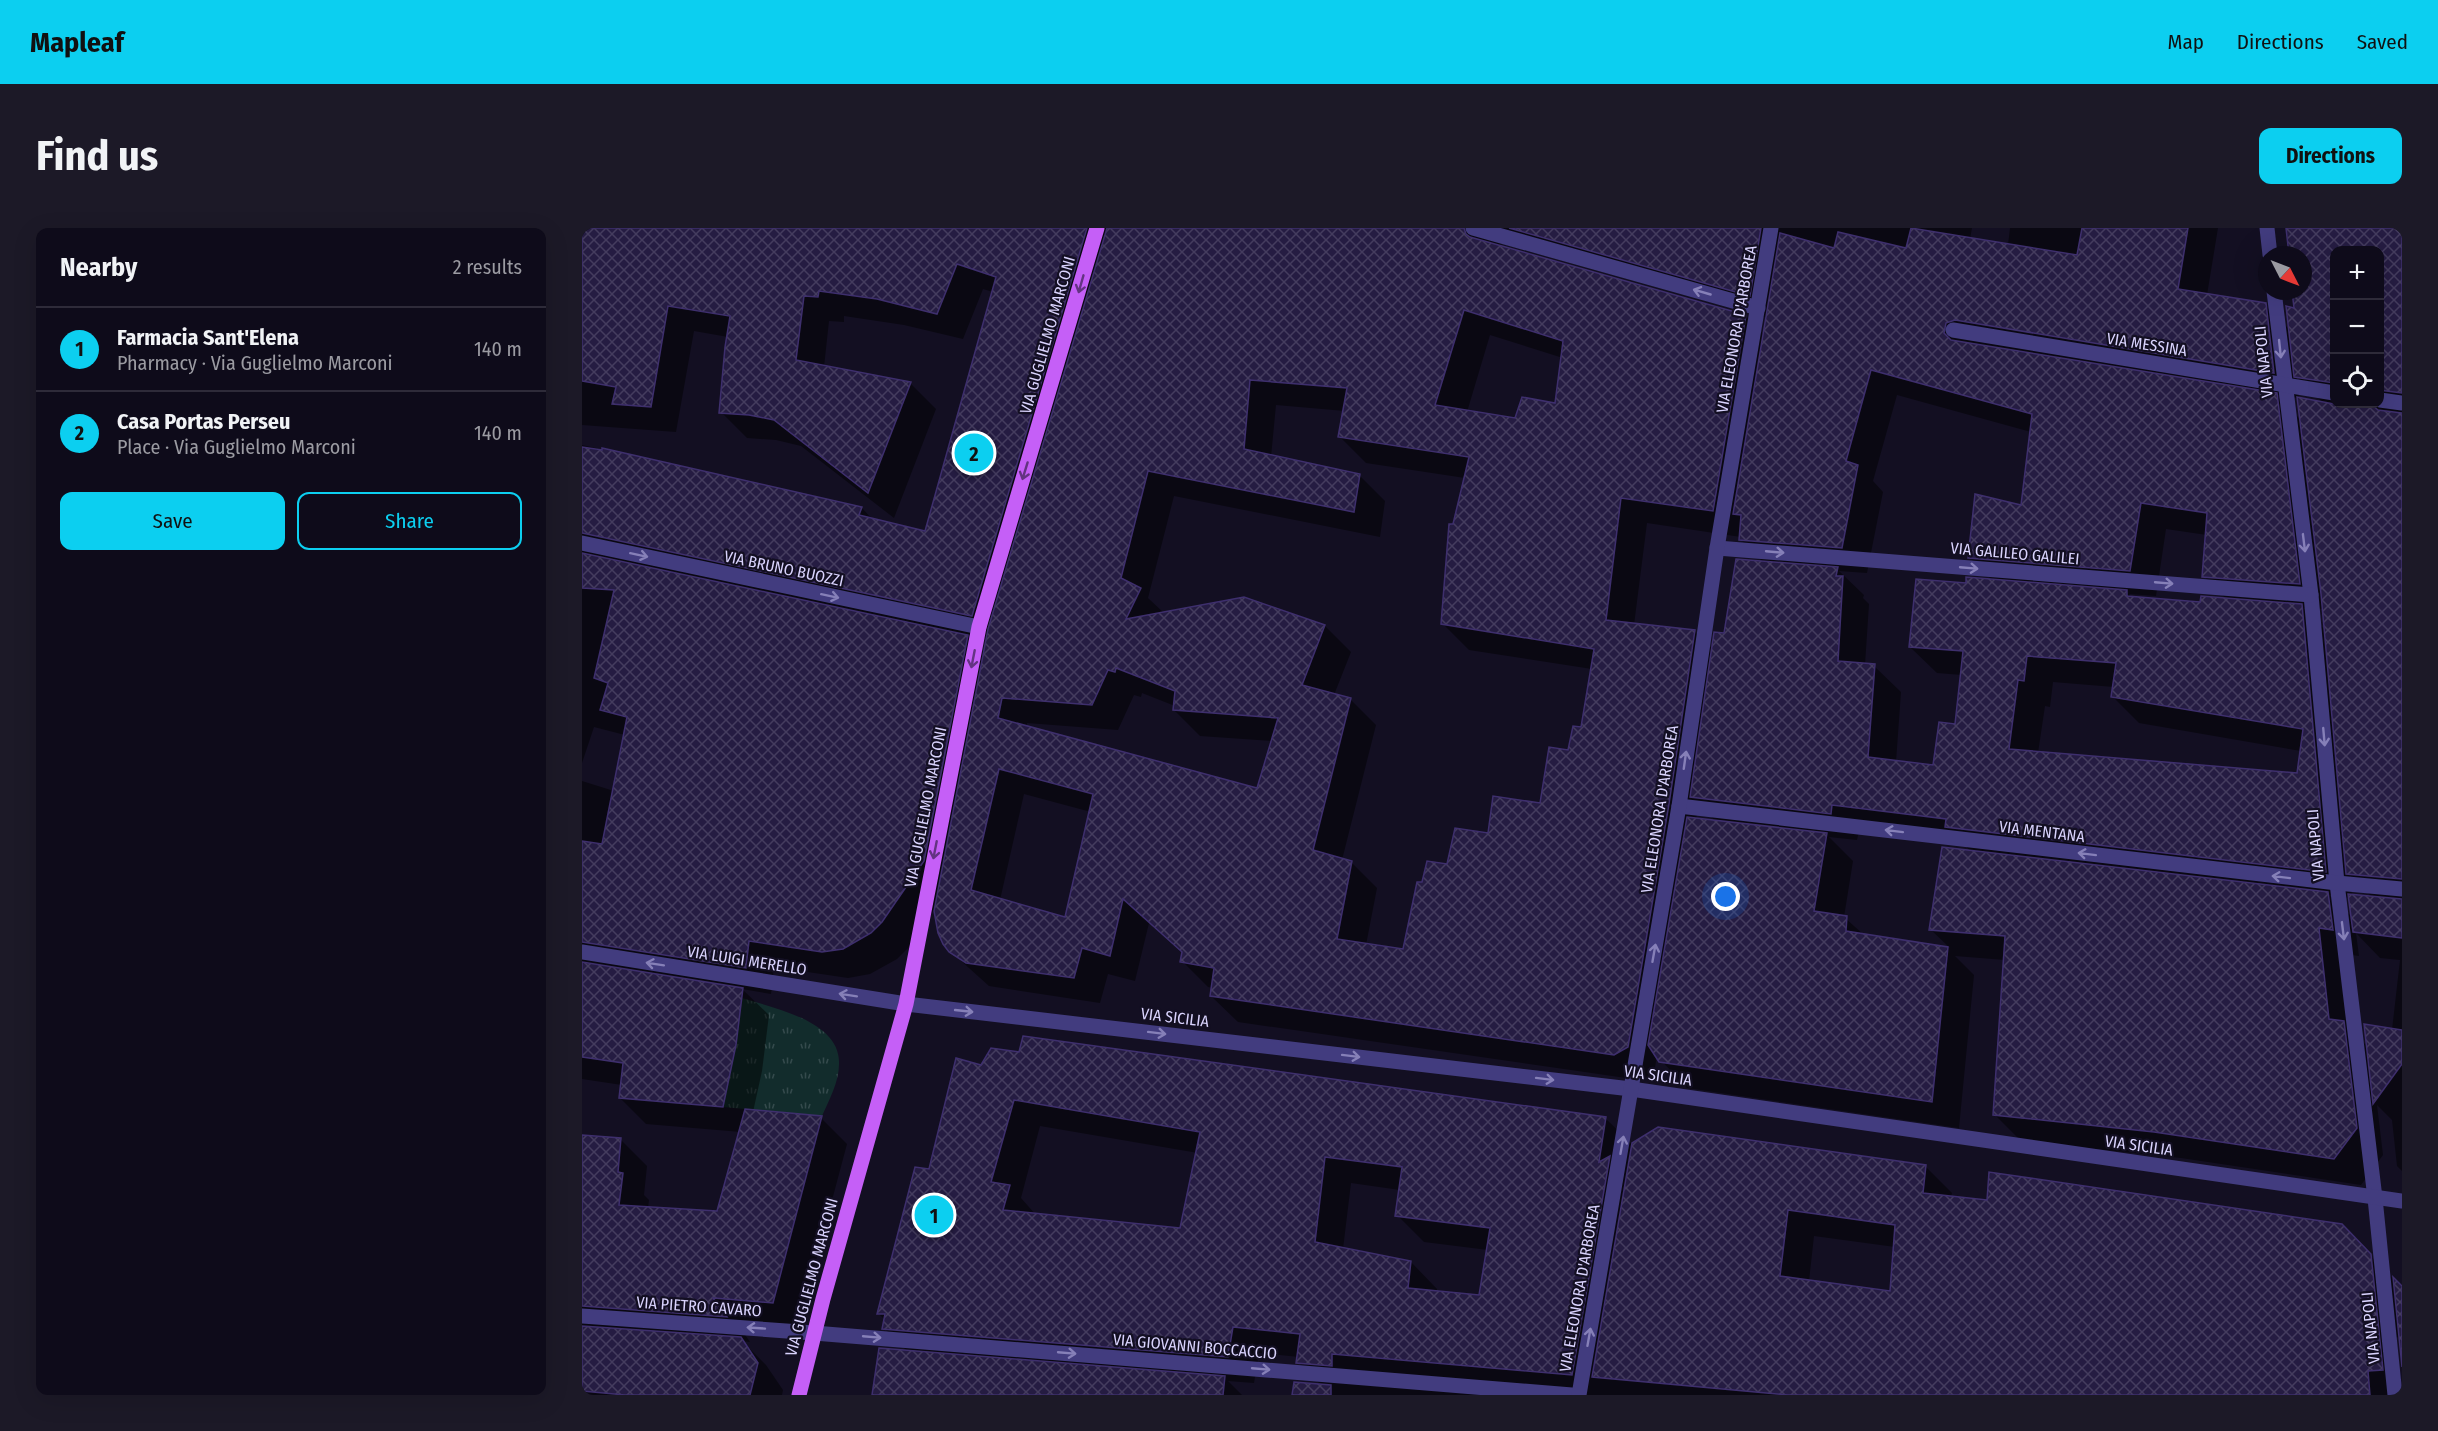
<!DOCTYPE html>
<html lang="en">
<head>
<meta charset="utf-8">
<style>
	body { margin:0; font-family:"Fira Sans Condensed",sans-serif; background:#1c1927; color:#f1f3f6 }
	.controls { position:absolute; right:18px; top:18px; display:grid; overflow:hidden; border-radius:12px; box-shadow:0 6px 24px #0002 }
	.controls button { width:54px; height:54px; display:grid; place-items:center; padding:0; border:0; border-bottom:2px solid #2e2b39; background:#0e0b1a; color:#f1f3f6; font:30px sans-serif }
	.compass { position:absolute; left:1676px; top:18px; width:54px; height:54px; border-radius:50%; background:#0e0b1a; box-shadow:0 6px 24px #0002; rotate:132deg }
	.you { position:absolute; left:1144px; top:669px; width:21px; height:21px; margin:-15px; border:4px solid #fff; border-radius:50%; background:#1a73e8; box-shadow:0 0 0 9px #1a73e833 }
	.badge { display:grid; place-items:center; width:39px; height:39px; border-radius:50%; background:#0ccff0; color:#111; font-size:20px; font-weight:700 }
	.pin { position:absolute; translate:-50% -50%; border:3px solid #fff; box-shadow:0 2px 6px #0006 }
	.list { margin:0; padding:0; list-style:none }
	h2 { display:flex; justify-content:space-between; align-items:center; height:78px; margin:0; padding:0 24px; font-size:26px }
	h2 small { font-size:20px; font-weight:400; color:#9b9ba2 }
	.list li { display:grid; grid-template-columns:39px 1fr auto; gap:18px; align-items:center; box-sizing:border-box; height:84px; padding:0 24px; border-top:2px solid #2e2b39 }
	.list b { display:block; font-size:22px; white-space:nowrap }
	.list p { margin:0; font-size:20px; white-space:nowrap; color:#9b9ba2 }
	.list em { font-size:20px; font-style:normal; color:#9b9ba2 }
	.actions { display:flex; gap:12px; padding:18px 24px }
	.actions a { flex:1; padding:14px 0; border:2px solid #0ccff0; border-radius:12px; text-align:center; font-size:21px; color:#0ccff0 }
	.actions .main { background:#0ccff0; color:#111 }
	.icon { flex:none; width:33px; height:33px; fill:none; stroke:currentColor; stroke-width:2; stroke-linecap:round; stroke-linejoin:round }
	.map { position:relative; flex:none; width:1820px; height:1167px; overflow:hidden; border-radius:12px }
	header { display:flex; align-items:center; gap:36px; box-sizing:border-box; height:84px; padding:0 30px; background:#0ccff0; color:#111 }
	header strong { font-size:28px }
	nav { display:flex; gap:33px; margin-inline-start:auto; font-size:21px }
	.intro { display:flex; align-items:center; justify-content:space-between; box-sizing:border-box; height:144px; padding:0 36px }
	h1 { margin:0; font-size:42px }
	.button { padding:15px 27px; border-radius:12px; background:#0ccff0; color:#111; font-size:21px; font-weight:700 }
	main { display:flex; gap:36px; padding:0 36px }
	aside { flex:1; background:#0e0b1a; border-radius:12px; box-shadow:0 6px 24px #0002 }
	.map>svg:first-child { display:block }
</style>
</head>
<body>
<header>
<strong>Mapleaf</strong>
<nav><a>Map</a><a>Directions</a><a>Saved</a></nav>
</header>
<div class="intro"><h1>Find us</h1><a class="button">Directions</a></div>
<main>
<aside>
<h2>Nearby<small>2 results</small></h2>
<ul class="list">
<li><span class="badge">1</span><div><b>Farmacia Sant'Elena</b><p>Pharmacy · Via Guglielmo Marconi</p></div><em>140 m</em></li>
<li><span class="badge">2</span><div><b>Casa Portas Perseu</b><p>Place · Via Guglielmo Marconi</p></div><em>140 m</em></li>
</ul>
<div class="actions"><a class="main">Save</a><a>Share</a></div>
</aside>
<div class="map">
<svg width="1820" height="1167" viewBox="0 0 1820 1167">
	<defs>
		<pattern id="park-tufts" width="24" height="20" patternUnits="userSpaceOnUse" patternTransform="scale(1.5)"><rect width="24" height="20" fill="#122c2c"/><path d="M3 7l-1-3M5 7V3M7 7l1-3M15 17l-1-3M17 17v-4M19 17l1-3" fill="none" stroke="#344a4c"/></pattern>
		<pattern id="building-cross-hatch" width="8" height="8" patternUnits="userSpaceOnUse" patternTransform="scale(1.5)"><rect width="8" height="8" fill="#251c42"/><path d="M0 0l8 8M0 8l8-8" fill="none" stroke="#443c5e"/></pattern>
	</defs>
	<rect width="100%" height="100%" fill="#130f22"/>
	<path fill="url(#park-tufts)" d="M160,770C191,780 259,793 257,836C257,854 247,872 240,888L141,879L154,817Z"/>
	<g fill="#0007" fill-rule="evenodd">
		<path d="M0,0H1390L1388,11L1426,17L1428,0H1636L1625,67L1683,77L1708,102L1714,82L1712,63H1721V27H1708L1705,0H1820V943L1815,938L1810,892L1795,877L1801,927L1779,957L1599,930L1439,913L1412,886L1423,732L1373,728L1392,747L1377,900L1105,860L1075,828L1072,845L1058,852L656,794L629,768L631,760L626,759L600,733L601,726L567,695L553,753L526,746L518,775L407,758L368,723L353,680L326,720L315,731L288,746L266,750L192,739L189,766L160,761L187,787L180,843L171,884L239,890L265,916L216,1100L155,1095L168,1114L160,1113L184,1137L201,1162L200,1167H0V908L39,912L65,938L62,967L67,972L66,980L136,985L159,904L64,896L38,870L40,857L0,851V553L32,563L43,507L12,499L0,535V217L280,280L291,292L344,305L411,64L401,61L381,111L322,97L262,88V94L247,93L242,139L328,155L354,181L312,290L219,218L194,212L165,210L139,184L146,109L112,103L94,204L0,197ZM921,16L1185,90L1182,107L1164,88L914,18ZM1752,22H1798V176H1752ZM908,107L981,130L975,177L934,192L885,184ZM1715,149L1740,174L1717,171ZM1693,166L1716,170L1719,192ZM1315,167L1449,204L1441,279L1388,330L1411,353L1385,356L1328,419L1355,445L1380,447L1375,498L1353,539L1314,534L1319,464L1292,438L1283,437L1287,376L1281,370L1282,367L1257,343L1285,345L1301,264L1291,253ZM694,177L763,183L758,209L784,235L883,250L872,298L861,396L887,422L1010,441L1000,501L959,577L907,607L842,655L822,722L784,717L795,660L769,634L760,632L794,497L768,471L752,467L769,424L743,398L662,370L582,385L566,370L592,268L798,309L803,273L777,247L689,229ZM1065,295L1159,309L1158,311L1182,335L1143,407L1131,422L1112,403L1052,397ZM1584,301L1625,307L1622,348L1645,372L1620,375L1551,370L1547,366L1574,368ZM1722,380L1742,381L1743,402ZM383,406L406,411L403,426ZM1471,454L1532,459L1531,469L1557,495L1719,523L1716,547L1456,525L1463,478L1468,479ZM560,465L593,478L592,482L618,508L691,513L676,562L445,500V495L536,502L552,467L559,469ZM442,566L509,584L484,691L418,672ZM1117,576L1134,594L1114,591ZM1277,603L1381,615L1389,624L1348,701L1368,720L1282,707L1262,689L1271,633L1247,609L1275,612ZM1768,648L1773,653L1790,669L1770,668ZM1747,667L1768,670L1771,690ZM1774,705L1798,730L1818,732L1810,802L1786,819L1772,805L1763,726L1777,728Z"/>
		<path d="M400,839L1023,890L1050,916L1076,901L1343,938L1370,965L1369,969L1783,1022L1820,1060V1110L1805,1108L1811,1167H712L740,1158L716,1134L717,1129L677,1125L672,1155L646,1153L660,1167H292L326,1124L302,1100L303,1092L296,1085L348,943ZM458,898L616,925L600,1001L454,987L439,970ZM769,955L818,962L815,987L842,1014L906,1022L898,1069L855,1065V1061L829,1034L761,1021ZM1232,1008L1313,1019L1309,1064L1227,1053Z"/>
	</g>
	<g fill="url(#building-cross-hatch)" stroke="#3e2f6d" stroke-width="1.5" fill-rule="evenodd">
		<polygon points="0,0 505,0 390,388 0,305 0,219 20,222 20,220 280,279 277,287 343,303 414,49 375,36 355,86 295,71 237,63 236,69 222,68 214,132 329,154 286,265 192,192 167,187 137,185 143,119 148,88 86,78 69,179 30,176 34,159 0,153"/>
		<path d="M525,0H882L884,6L888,9L1164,87L1131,283L1039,270L1024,392L1113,402L1087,576L1046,819L1032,827L628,768L632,740L598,734L600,724L541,671L528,728L500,720L492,750L384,735L367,724L361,716L356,705L352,683L406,401ZM882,82L981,113L973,175L940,169L933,190L853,177ZM668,152L765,160L756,209L887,229L871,296H867L859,396L1012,421L999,499L991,498L986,522L967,519L958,575L911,568L906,605L873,600L865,636L845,633L840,654H835L821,721L755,711L770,633L731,622L769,470L720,457L743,397L662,369L544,391L559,360L539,350L566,243L772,284L778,246L662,221ZM534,440L593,463L591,482L696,490L675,560L416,490L420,470L510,477L526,442L533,444ZM417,541L511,566L483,689L389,662Z"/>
		<polygon points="927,0 1179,0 1168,68"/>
		<polygon points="1329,0 1495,27 1500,0 1606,0 1596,61 1684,75 1692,145 1373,92 1364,95 1362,105 1369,112 1695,165 1718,356 1620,349 1625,285 1559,275 1548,343 1386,330 1393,266 1439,277 1450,186 1289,142 1264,233 1276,237 1260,320 1157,312 1159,287 1151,286 1198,5 1252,20 1256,4 1324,20"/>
		<polygon points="1704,0 1820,0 1820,165 1797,162 1797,22 1752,22 1752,155 1712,149 1704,78 1712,80 1710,63 1721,63 1721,27 1707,27"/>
		<polygon points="1715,169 1752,176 1789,176 1796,182 1820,185 1820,651 1764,646 1739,366"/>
		<polygon points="0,325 386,407 342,633 300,694 289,705 261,721 240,724 167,713 164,740 0,714 0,613 20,616 45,489 18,482 26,455 12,450 32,362 0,360"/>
		<path d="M1154,331L1256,339L1254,348H1261L1256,433L1293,436L1286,529L1351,537L1357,494L1373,496L1381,423L1327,419L1334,351L1384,355V349L1545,362V368L1618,374L1619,368L1720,376L1744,644L1363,599L1364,591L1250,577L1249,586L1108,569L1132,404L1142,405ZM1445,428L1534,435L1529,469L1721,501L1715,545L1427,521L1436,452L1442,453Z"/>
		<polygon points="1105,589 1245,605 1232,683 1265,688 1264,703 1366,719 1350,874 1077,834 1066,817"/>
		<polygon points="1360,619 1746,664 1751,702 1737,700 1747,791 1762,793 1775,900 1752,931 1572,904 1411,887 1423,708 1347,702"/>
		<polygon points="1766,666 1820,671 1820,710 1771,704"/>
		<polygon points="0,734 161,760 154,817 141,879 37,870 41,835 0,829"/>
		<polygon points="1782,796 1820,802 1820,836 1791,876"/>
		<path d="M441,808L1024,889L1017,934L1028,928L990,1147L750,1126V1138L714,1135L718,1106L651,1099L646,1129L300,1101L303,1086H295L333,939L347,941L374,830L399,837L409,820L437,824ZM432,872L618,904L598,1000L421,982L428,957L409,954ZM743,929L820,939L813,988L908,1000L897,1067L826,1060L829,1033L733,1014Z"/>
		<polygon points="163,881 240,888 191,1075 131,1070 145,1089 0,1078 0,907 39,910 36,944 41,945 37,977 135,983"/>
		<path d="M1076,899L1344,937L1341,965L1405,972L1407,944L1760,996L1789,1026L1801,1142L1786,1143L1788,1167H1206L1010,1149L1050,915ZM1206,982L1313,997L1308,1063L1198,1048Z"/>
		<polygon points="1811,1049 1820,1058 1820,1139"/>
		<polygon points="0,1098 159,1109 176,1135 168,1167 43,1167 0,1163"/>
		<polygon points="297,1120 643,1148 641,1167 290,1167"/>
		<polygon points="712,1154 749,1157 749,1167 710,1167"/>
	</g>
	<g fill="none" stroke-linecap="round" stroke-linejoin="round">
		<g stroke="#423c7f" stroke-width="15">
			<polyline points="891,0 1176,80"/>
			<polyline points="1685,0 1688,27"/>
			<polyline points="1692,63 1729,367 1755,655 1793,970 1813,1167"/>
			<polyline points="1371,102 1752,165"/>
			<polyline points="1798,172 1820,175"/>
			<polyline points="0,315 397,399"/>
			<polyline points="1135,320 1729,367"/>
			<polyline points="1097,578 1755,655 1820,661"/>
			<polyline points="0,724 324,776 1049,861 1820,973"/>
			<polyline points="0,1088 232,1105 990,1167"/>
			<polyline points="997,1167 1097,578 1135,320 1189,0"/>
		</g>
		<polyline stroke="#c55ff7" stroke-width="15" points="217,1167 241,1071 324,776 397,399 515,0"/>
	</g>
	<defs><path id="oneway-shaft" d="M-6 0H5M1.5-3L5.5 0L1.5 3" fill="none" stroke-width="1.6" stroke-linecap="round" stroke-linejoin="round" transform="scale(1.5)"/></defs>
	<g stroke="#633382">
		<use href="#oneway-shaft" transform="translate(499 56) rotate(106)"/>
		<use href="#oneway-shaft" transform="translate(443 243) rotate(107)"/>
		<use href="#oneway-shaft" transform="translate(391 431) rotate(101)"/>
		<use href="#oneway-shaft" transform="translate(353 622) rotate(101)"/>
	</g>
	<g stroke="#8680b8">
		<use href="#oneway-shaft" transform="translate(1120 64) rotate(-164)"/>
		<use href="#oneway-shaft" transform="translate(1698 121) rotate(84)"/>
		<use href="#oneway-shaft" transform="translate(1722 315) rotate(83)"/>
		<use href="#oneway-shaft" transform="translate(1193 324) rotate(5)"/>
		<use href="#oneway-shaft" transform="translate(57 327) rotate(12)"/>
		<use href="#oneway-shaft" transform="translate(1387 340) rotate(5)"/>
		<use href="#oneway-shaft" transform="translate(1582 355) rotate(5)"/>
		<use href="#oneway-shaft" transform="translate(248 368) rotate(12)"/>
		<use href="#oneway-shaft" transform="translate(1742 509) rotate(85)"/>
		<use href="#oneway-shaft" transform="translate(1103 532) rotate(-82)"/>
		<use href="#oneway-shaft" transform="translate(1312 603) rotate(-173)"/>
		<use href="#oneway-shaft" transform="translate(1505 626) rotate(-173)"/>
		<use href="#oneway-shaft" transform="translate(1699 649) rotate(-173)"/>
		<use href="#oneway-shaft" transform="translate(1761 703) rotate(83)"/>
		<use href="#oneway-shaft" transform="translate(1072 725) rotate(-80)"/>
		<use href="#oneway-shaft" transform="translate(73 736) rotate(-171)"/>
		<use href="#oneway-shaft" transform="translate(266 767) rotate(-171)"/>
		<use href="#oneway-shaft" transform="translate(382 783) rotate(6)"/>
		<use href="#oneway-shaft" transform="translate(575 805) rotate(7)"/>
		<use href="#oneway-shaft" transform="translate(769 828) rotate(7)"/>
		<use href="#oneway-shaft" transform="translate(963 851) rotate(7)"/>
		<use href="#oneway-shaft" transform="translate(1040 917) rotate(-80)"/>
		<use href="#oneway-shaft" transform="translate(174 1100) rotate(-176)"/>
		<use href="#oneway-shaft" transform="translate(290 1109) rotate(5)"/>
		<use href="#oneway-shaft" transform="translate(1007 1109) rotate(-80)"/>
		<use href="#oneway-shaft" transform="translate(485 1125) rotate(5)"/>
		<use href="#oneway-shaft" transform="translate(679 1141) rotate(5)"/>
	</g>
	<g text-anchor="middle" stroke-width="4.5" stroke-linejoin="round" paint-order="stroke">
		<g font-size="16" fill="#d9d3fd" stroke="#130f22">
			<text transform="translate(1154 101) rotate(-80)" y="6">VIA ELEONORA D'ARBOREA</text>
			<text transform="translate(465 107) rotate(-74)" y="6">VIA GUGLIELMO MARCONI</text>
			<text transform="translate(1565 116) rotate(9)" y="6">VIA MESSINA</text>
			<text transform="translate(1681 134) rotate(-96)" y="6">VIA NAPOLI</text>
			<text transform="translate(1433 325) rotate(5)" y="6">VIA GALILEO GALILEI</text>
			<text transform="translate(202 340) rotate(12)" y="6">VIA BRUNO BUOZZI</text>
			<text transform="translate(343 579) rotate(-79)" y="6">VIA GUGLIELMO MARCONI</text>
			<text transform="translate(1077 581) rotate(-81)" y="6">VIA ELEONORA D'ARBOREA</text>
			<text transform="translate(1460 603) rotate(7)" y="6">VIA MENTANA</text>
			<text transform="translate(1733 617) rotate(-95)" y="6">VIA NAPOLI</text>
			<text transform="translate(165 732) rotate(9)" y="6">VIA LUIGI MERELLO</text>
			<text transform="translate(593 789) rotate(7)" y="6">VIA SICILIA</text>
			<text transform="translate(1076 847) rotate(8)" y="6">VIA SICILIA</text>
			<text transform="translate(1557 917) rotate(8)" y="6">VIA SICILIA</text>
			<text transform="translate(229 1049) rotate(-75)" y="6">VIA GUGLIELMO MARCONI</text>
			<text transform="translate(997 1060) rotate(-80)" y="6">VIA ELEONORA D'ARBOREA</text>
			<text transform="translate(117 1078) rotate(4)" y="6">VIA PIETRO CAVARO</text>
			<text transform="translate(1788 1100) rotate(-96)" y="6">VIA NAPOLI</text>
			<text transform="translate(613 1118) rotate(5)" y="6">VIA GIOVANNI BOCCACCIO</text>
		</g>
	</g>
</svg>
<div class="controls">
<button>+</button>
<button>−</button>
<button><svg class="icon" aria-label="locate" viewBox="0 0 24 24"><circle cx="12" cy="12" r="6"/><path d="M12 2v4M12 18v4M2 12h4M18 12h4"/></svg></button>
</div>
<svg class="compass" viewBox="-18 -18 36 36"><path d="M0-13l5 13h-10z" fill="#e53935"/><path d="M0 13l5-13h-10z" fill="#9b9ba2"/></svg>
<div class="you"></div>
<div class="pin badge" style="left:352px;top:987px">1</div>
<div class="pin badge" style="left:392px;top:225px">2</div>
</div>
</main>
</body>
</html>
